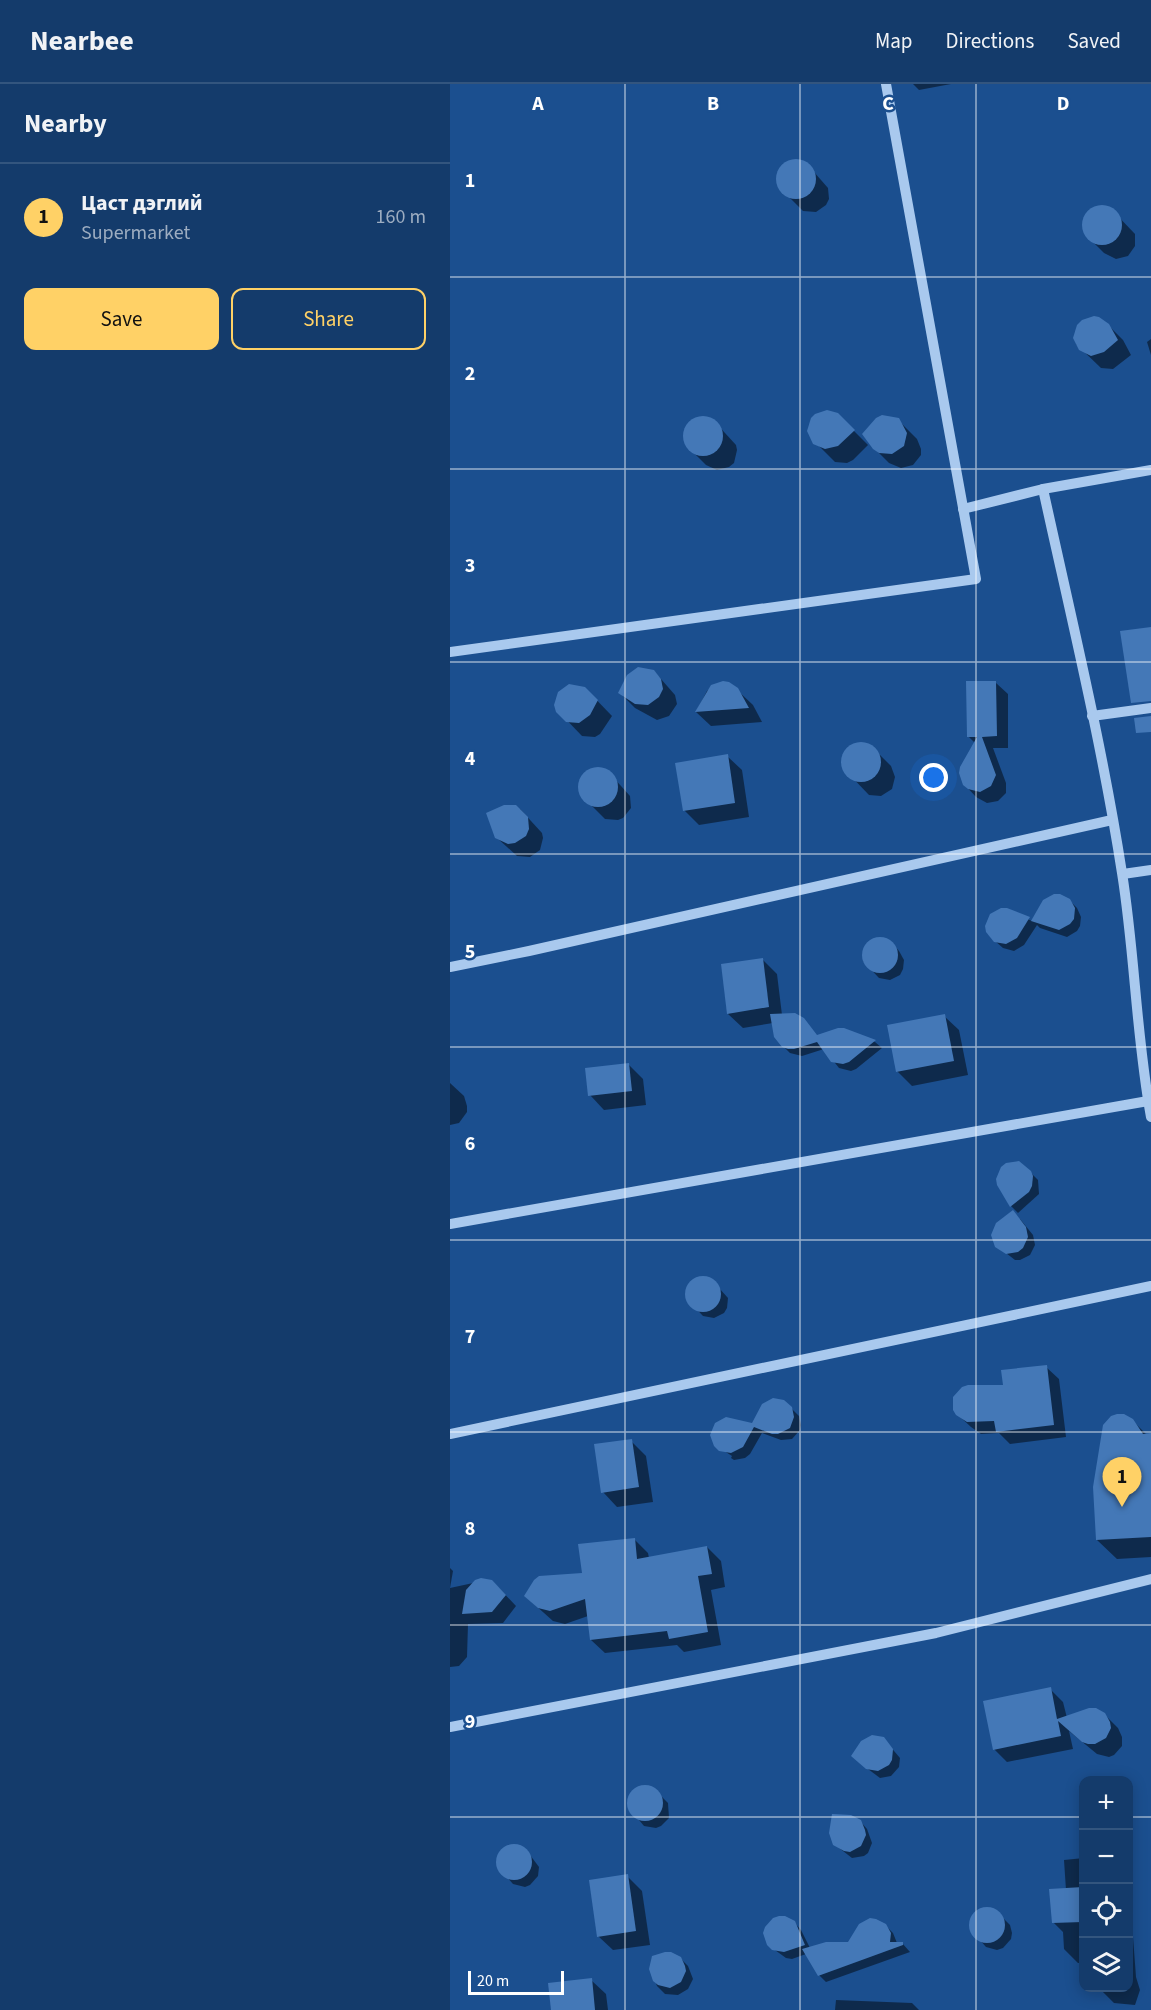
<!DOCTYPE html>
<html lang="en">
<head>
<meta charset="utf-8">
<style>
	body { margin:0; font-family:"Source Sans 3",sans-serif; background:#1d4271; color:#f1f3f6 }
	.controls { position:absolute; right:18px; bottom:18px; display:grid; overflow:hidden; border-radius:12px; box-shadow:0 3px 15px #0003 }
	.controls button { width:54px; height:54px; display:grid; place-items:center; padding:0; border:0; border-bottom:2px solid #33557e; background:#143b6b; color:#f1f3f6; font:30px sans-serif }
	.scale { position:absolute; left:18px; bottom:15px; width:96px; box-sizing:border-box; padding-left:6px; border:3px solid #fff; border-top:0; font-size:16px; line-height:21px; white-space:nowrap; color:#fff; -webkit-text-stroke:4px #1b4f8f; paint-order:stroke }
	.you { position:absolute; left:484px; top:694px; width:21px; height:21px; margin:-15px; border:4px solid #fff; border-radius:50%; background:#1a73e8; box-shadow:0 0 0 9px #1a73e833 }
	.badge { display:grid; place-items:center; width:39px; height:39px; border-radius:50%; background:#ffd166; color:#111; font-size:20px; font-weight:700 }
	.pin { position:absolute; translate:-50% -50px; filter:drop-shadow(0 2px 3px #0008) }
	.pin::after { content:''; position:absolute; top:32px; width:21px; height:18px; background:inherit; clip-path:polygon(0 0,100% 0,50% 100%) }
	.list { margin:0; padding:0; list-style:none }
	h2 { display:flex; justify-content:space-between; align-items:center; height:78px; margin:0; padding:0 24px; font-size:26px }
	h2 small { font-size:20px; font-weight:400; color:#9dadc1 }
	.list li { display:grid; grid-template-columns:39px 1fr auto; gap:18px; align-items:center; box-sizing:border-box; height:108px; padding:0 24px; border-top:2px solid #33557e }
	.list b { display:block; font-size:22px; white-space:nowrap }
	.list p { margin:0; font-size:20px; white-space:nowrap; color:#9dadc1 }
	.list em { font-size:20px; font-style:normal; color:#9dadc1 }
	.actions { display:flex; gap:12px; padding:18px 24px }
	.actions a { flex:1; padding:14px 0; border:2px solid #ffd166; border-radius:12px; text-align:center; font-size:21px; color:#ffd166 }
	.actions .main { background:#ffd166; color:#111 }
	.icon { flex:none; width:33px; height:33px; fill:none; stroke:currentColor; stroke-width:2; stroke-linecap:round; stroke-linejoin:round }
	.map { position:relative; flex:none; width:701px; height:1926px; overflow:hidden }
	header { display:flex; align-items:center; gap:36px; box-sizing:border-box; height:84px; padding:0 30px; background:#143b6b; border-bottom:2px solid #33557e }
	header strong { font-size:28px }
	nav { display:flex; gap:33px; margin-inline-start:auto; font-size:21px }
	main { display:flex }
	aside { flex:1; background:#143b6b }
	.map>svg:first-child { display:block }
</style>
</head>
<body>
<header>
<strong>Nearbee</strong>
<nav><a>Map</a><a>Directions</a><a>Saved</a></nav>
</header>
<main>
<aside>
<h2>Nearby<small></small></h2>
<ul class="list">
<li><span class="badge">1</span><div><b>Цаст дэглий</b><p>Supermarket</p></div><em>160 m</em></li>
</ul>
<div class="actions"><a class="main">Save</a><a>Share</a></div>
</aside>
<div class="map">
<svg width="701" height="1926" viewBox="0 0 701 1926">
	<rect width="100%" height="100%" fill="#1b4f8f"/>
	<g fill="#0007">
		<polygon points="463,0 501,0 469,6"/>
		<polygon points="341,77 357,80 378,104 379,115 376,121 366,128 353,127 329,103 328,90 331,85"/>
		<polygon points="653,123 663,127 685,150 685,162 678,172 666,175 654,169 639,154 634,143 637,131 647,124"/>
		<polygon points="658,241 673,256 681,271 663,285 651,284 626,260"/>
		<polygon points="701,255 701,271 697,258"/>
		<polygon points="388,331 418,361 403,376 397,379 385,378 360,353"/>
		<polygon points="254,334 264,337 286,361 287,366 284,379 279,383 267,386 256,381 240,365 235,354 235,348 242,337"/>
		<polygon points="448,336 467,355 471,365 471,371 463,381 451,384 439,379 424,364"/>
		<polygon points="204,587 225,611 227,620 219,632 207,636 185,624 170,609"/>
		<polygon points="268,599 287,606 303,621 312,638 261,642 246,628 257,607"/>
		<polygon points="546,599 558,610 558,664 543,664 556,699 556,709 548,717 537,719 526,713 514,700 525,659 518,652"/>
		<polygon points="135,604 162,632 150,650 145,653 132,652 108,627"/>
		<polygon points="412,660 426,667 441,682 445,693 442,705 431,712 419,711 395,686 393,680 396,668 400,664"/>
		<polygon points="277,672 292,686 299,733 249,741 234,726"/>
		<polygon points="148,685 162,692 180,712 181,724 173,734 168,736 155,735 131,711 130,698 137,688"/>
		<polygon points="70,725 92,749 93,754 90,766 80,773 67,772 46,753"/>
		<polygon points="619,816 627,824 631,833 630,842 627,847 617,853 590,844 587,841 574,861 564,867 553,864 545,857 557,826 582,837"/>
		<polygon points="427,854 433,855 442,859 449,867 454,876 453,885 450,891 440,896 429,894 413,877 414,865 422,856"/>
		<polygon points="313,876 327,890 332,931 368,952 393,945 425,958 432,964 406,985 401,987 389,984 374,965 352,972 340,969 333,962 323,939 293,944 278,930"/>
		<polygon points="494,932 509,946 518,991 462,1002 447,987"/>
		<polygon points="179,981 193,995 196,1021 154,1026 140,1011"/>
		<polygon points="0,999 14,1012 17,1022 17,1028 9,1039 0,1041"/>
		<polygon points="580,1088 588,1096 589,1110 568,1129 561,1122"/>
		<polygon points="570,1135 583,1151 585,1161 580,1171 570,1176 565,1176 547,1162"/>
		<polygon points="250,1193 261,1195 278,1214 277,1224 274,1229 264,1234 253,1232 237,1215 237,1204 245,1195"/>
		<polygon points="596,1283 609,1295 616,1353 560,1360 549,1349 531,1350 521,1343 507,1330 555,1303"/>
		<polygon points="334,1317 349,1332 351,1341 350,1346 342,1355 331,1356 312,1349 300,1370 295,1374 284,1376 281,1374 282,1372 268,1363"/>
		<polygon points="682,1336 697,1351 701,1351 701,1473 667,1475 647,1456"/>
		<polygon points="181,1357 196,1372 203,1418 167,1423 153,1408"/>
		<polygon points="184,1455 198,1469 199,1474 257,1463 271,1477 275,1503 261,1506 271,1561 234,1568 227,1561 155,1569 141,1556 138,1532 115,1540 103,1537 75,1512 133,1491"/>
		<polygon points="0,1484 3,1487 0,1504"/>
		<polygon points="37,1496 46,1501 66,1522 53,1539 18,1540 17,1573 9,1582 0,1583 0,1504"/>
		<polygon points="600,1605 613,1618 617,1634 654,1630 668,1644 672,1653 672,1662 664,1671 659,1673 647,1670 619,1647 623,1665 557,1678 544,1665"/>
		<polygon points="433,1654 450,1674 449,1683 441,1692 430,1694 410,1679"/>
		<polygon points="192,1703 203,1704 218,1719 219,1734 211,1742 206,1744 194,1742 179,1724 179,1713 187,1704"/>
		<polygon points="410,1737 417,1745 422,1759 418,1769 414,1772 402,1774 384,1760"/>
		<polygon points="68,1761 80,1771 89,1783 88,1792 80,1801 75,1803 63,1800 48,1783 48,1772 56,1763"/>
		<polygon points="634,1774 634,1879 628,1879 614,1865 613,1848 603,1838 616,1806 614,1776"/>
		<polygon points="678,1785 686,1893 690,1906 685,1921 664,1919 649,1904 678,1904"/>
		<polygon points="177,1792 192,1807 200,1861 163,1866 148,1852"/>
		<polygon points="534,1824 545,1826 560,1841 562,1849 561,1855 553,1864 547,1866 536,1863 521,1846 521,1835 529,1826"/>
		<polygon points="344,1838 351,1846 360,1864 399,1859 435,1841 443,1849 447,1859 452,1859 460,1868 376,1898 369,1891 356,1870 342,1875 336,1874 318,1861"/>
		<polygon points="230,1874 238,1882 243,1895 238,1905 228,1911 215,1910 207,1902 201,1885"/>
		<polygon points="141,1896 156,1910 158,1926 103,1926"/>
		<polygon points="386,1916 462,1919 469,1926 385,1926"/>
	</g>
	<g fill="#4478b7">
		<circle cx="346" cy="95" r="20"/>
		<circle cx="652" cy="141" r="20"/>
		<polygon points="644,232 649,233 659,240 668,256 654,268 641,272 629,266 623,254 627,241 632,236"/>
		<polygon points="377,326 388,329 405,346 388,362 375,365 363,360 357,347 361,334 365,330"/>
		<polygon points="432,331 449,334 457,349 454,362 442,370 429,369 423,365 412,350 426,334"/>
		<circle cx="253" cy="352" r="20"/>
		<polygon points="701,543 701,617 681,619 670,547"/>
		<polygon points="188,583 204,586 211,595 213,605 209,613 198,621 185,620 168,609 177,591"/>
		<polygon points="273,597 279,598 288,604 299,624 245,628 261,601"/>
		<polygon points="516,597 546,597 547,652 532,653 546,691 541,702 530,708 518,705 513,701 509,689 510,683 527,653 517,653"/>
		<polygon points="119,600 135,603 148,616 140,631 129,639 116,638 106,628 104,621 108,608"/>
		<polygon points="701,632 701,648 686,649 684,634"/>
		<circle cx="411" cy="678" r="20"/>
		<polygon points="278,670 285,719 233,727 225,679"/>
		<circle cx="148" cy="703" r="20"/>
		<polygon points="54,721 66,721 78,733 79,745 76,752 65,759 58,760 45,754 36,729"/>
		<polygon points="604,810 610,810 620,815 625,824 624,835 620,840 609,846 581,837 593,816"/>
		<polygon points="551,824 557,824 580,833 567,854 556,860 544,858 536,848 535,842 540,830"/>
		<circle cx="430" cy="871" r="18"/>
		<polygon points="313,874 319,923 277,930 271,880"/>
		<polygon points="345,929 354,934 367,951 388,944 394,944 426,956 399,978 393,980 381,978 367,958 344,965 338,965 332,963 324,953 320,930"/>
		<polygon points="495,930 504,977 446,988 437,941"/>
		<polygon points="179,979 182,1007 138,1012 135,984"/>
		<polygon points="569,1077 581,1087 583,1092 582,1102 579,1108 560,1123 547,1101 546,1095 551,1083 556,1079"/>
		<polygon points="563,1126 576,1143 578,1153 573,1164 568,1168 556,1170 545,1163 541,1151 546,1139"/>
		<circle cx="253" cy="1210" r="18"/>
		<polygon points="597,1281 604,1341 546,1348 544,1337 517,1338 506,1331 503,1326 503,1313 512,1303 518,1301 553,1301 551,1286"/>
		<polygon points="323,1314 334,1316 342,1323 344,1333 340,1344 328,1350 322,1350 304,1343 293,1363 281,1369 269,1367 264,1362 260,1351 265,1339 276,1333 302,1339 312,1320"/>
		<polygon points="667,1330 674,1330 683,1335 693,1350 701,1349 701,1453 646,1456 643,1403 653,1341 661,1332"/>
		<polygon points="182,1355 189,1403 151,1409 144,1360"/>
		<polygon points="185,1454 187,1475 257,1462 262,1490 248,1492 258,1548 219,1555 217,1547 140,1556 135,1515 100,1527 88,1524 74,1512 84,1496 89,1492 132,1489 128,1460"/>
		<polygon points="31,1494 42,1496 56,1511 42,1528 12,1530 16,1506 25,1496"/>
		<polygon points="601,1603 607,1635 639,1624 646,1624 655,1629 660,1638 661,1644 656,1654 645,1660 638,1660 632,1658 608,1637 611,1652 543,1666 533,1617"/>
		<polygon points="422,1651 434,1653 443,1665 442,1676 439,1681 428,1687 416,1685 401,1672 411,1657"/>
		<circle cx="195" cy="1719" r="18"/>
		<polygon points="382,1730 401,1731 411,1736 415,1746 416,1751 411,1762 400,1768 394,1767 383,1761 379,1749"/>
		<circle cx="64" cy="1778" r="18"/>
		<polygon points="178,1790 186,1847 147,1853 139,1796"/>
		<polygon points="633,1803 633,1838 602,1839 599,1805"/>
		<circle cx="537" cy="1841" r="18"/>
		<polygon points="329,1832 335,1832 345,1837 355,1861 334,1868 322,1866 317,1861 313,1849 315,1843 323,1834"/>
		<polygon points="420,1834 426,1835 436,1840 441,1849 440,1858 453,1858 453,1861 368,1892 352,1865 376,1858 398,1858 409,1840"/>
		<polygon points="215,1868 221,1868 231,1873 235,1882 236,1887 231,1898 220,1904 208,1901 203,1897 199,1885 202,1872"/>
		<polygon points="142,1894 145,1926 101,1926 98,1899"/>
	</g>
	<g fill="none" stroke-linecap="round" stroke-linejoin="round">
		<g stroke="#a9c9ee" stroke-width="10">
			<path d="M593,405C621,533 652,660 672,789C685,870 686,952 701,1033"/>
			<polyline points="513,425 593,405 701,386"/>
			<polyline points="0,568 526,495 436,0"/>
			<polyline points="642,632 701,624"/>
			<polyline points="673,790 701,786"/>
			<polyline points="0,883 79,867 662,736"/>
			<polyline points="0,1140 698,1017"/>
			<polyline points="0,1350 701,1202"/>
			<polyline points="0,1643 486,1549 701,1495"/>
		</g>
	</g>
	<path fill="none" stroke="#fff" stroke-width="1.5" stroke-opacity="0.55" d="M175,0V1926M350,0V1926M526,0V1926M0,193H701M0,385H701M0,578H701M0,770H701M0,963H701M0,1156H701M0,1348H701M0,1541H701M0,1733H634M678,1733H701"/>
	<g font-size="20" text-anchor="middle" font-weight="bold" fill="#fff" stroke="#1b4f8f" stroke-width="5" stroke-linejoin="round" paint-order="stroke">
		<text x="88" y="26">A</text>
		<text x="263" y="26">B</text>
		<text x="438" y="26">C</text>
		<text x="613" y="26">D</text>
		<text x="20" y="103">1</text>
		<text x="20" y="296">2</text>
		<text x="20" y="488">3</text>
		<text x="20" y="681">4</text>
		<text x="20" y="874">5</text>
		<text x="20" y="1066">6</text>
		<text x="20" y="1259">7</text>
		<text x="20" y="1451">8</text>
		<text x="20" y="1644">9</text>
	</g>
</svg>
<div class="controls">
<button>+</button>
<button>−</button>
<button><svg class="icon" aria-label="locate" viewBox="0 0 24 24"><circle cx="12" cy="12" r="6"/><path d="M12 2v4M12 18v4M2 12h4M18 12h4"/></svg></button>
<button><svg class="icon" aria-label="layers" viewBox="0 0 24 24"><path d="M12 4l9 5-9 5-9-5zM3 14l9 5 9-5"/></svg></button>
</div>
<div class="scale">20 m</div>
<div class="you"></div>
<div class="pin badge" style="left:672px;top:1423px">1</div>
</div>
</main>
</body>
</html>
